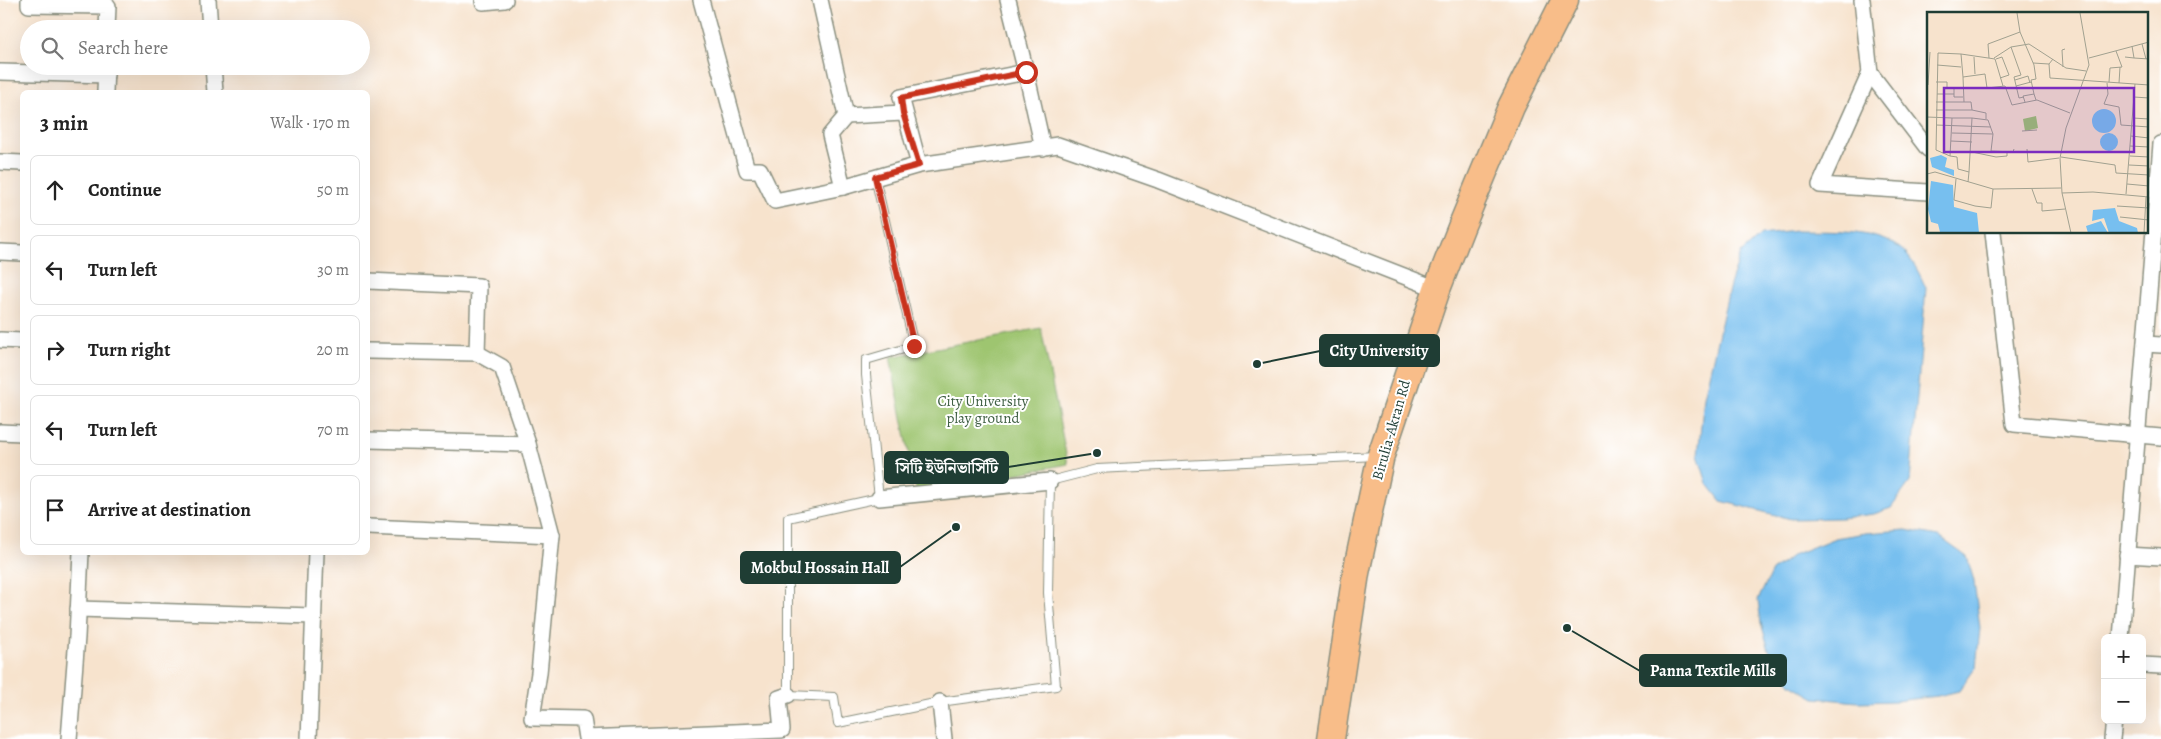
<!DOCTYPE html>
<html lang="en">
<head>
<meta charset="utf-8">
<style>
	body { margin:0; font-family:Alegreya,"Noto Serif Bengali",serif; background:#f2f2f2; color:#222 }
	.controls { position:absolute; right:15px; bottom:15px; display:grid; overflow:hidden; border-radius:8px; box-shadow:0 5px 20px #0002 }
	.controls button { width:45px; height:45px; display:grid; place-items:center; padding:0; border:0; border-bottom:1px solid #e0e0e0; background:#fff; color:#222; font:25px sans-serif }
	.stop { position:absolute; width:15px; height:15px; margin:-11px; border:4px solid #c8321e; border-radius:50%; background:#fff }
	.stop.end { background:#c8321e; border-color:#fff; box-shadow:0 1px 5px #0008 }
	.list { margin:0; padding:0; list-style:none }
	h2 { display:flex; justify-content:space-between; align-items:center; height:65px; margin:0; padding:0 20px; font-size:21px }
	h2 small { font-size:16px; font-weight:400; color:#767676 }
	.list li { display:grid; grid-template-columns:32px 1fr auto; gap:15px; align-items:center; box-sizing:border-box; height:70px; margin:0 10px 10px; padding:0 10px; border:1px solid #e0e0e0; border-radius:8px }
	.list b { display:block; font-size:19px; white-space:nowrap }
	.list em { font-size:16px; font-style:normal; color:#767676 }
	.icon { flex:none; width:28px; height:28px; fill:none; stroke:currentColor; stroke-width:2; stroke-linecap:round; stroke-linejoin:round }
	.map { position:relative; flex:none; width:2161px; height:739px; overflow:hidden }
	.search { position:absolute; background:#fff; box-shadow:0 5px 20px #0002; left:20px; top:20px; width:350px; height:55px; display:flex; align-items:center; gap:12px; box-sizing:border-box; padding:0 18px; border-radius:28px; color:#767676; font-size:19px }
	.panel { position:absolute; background:#fff; box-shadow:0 5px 20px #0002; left:20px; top:90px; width:350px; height:465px; border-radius:8px }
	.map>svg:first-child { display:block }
</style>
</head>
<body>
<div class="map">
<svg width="2161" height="739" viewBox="0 0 2161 739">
	<rect width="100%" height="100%" fill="#fff"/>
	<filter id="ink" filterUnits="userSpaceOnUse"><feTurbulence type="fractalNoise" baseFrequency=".02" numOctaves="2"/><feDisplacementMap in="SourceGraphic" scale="10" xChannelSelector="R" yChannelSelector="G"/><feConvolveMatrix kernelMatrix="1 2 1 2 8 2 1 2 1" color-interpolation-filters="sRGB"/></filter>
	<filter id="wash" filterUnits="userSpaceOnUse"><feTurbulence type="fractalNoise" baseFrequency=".0096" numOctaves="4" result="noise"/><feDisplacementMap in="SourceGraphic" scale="20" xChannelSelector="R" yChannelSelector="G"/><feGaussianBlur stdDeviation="1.12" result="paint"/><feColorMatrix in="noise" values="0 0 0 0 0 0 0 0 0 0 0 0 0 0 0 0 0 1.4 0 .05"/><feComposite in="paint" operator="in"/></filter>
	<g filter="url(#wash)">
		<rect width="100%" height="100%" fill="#f7e3cd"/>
		<polygon fill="#9ec570" stroke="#5e8152" points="1041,328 1068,464 917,493 890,357"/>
		<g fill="#77bfef" stroke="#4b7e92">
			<path d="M1796,231C1829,232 1873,228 1901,249C1913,259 1920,275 1926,288L1910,482L1891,508L1874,514L1841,518L1791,519L1721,501L1707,483L1698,455L1704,397L1730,285L1741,253L1761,235Z"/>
			<polygon points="1906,530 1938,536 1967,557 1974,581 1980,628 1976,667 1959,691 1938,696 1896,701 1858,702 1815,698 1791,684 1769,650 1761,623 1758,600 1772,571 1793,555 1835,538 1865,533"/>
		</g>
	</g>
	<g filter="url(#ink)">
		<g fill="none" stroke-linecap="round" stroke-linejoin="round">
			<defs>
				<polyline id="lane" points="875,177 914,346 866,360 866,375 879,498 788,518 788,695 834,697 838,723 940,702 1056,686 1048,593 1050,481 1097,469 1377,456"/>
				<g id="street">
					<polyline points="29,0 29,5 108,6 107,29"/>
					<polyline points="208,0 210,29"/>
					<polyline points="483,0 483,2 505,0"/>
					<polyline points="701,0 747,170 760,170 775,201 843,187 919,165 1058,145 1158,180 1437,289"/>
					<polyline points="820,0 846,116 903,113"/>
					<polyline points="1008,0 1026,72"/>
					<polyline points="1862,0 1870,73 1820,185 1928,192"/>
					<polyline points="213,66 215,92"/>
					<polyline points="0,72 106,75"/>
					<polyline points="1870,73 1928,149"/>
					<polyline points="105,92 106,66"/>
					<polyline points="0,162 22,163"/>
					<polyline points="919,165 901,97 1026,72 1043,148"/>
					<polyline points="843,187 830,135 846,116"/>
					<polyline points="1993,232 2014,424 2161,437"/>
					<polyline points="0,252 22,253"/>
					<polyline points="368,281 479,286 477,353"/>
					<polyline points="0,340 22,341"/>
					<polyline points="2145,344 2161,345"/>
					<polyline points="368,351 477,353 502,367 528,444 552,535 539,673 532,718 583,719 586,738 782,730 779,698 788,695"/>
					<polyline points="0,432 22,433"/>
					<polyline points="368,440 528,444"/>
					<polyline points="879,498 1050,481"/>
					<polyline points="368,527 552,535"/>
					<polyline points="2127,555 2161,557"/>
					<polyline points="78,609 313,616"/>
					<polyline points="2121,638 2161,144"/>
					<polyline points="2142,665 2161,666"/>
					<polyline points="940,702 944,739"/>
					<polyline points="69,739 77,637 81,552"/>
					<polyline points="309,739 316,552"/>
					<polyline points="2112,739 2114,720"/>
				</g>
				<polyline id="highway" points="1331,739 1356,573 1381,455 1437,289 1462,225 1511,107 1565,0"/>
			</defs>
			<use href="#lane" stroke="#8b9080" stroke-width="10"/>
			<use href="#street" stroke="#8b9080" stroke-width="18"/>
			<use href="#highway" stroke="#8b9080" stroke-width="29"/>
			<use href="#lane" stroke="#fff" stroke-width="8"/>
			<use href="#street" stroke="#fff" stroke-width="15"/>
			<use href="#highway" stroke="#f8bd89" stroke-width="26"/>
		</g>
	</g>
	<g fill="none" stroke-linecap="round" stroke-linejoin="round" filter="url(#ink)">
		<polyline stroke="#c8321e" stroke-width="6" points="914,346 875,177 919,165 903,113 901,98 1026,72"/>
	</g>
	<g text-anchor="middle" stroke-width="4" stroke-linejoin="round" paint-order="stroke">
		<g font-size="15" fill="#3f5f43" stroke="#fff">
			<text x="983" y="406">City University<tspan x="983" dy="17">play ground</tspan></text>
		</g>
		<g font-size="15" fill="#1f3d34" stroke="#fff">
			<text transform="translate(1391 430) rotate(-74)" y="5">Birulia-Akran Rd</text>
		</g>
	</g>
	<g transform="translate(1927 12)">
		<rect width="221" height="221" fill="#f7e3cd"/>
		<path d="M109,104L111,116L98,119L96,107Z" fill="#9ec570"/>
		<path d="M165 109a12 12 0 1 1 24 0a12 12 0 1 1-24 0ZM173 130a9 9 0 1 1 18 0a9 9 0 1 1-18 0ZM14,143L20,146L18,155L27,158V164L5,155L3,146ZM4,169L26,173L27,195L50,201L52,221L13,220L11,212L4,210L1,197ZM188,196L192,209L210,216L211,221H182L177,206L165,209L166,198ZM174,209L181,221H161L159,214Z" fill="#77bfef"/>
		<path fill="none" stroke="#a1a190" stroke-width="1" d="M90,1L93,20L107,53L109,67L104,68L107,82M215,32L219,47M84,35L94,63L87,65L92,86L97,85M47,45L48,62M198,45L207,46L205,34M62,46L61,32L93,20M67,46L84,35L102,32L139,56L159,59M162,46L222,30M207,46L222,47M69,47L75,45L82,63L73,66M126,47L122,52L123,66L222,73M106,51L122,52M10,53L34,55M136,55L135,38L138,37M36,65L37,90M88,68L101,64L103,71M9,70H20V76H27V85H36M182,70L183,56L195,55L189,39M180,71L181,82L177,92L192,95L194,113L222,115M192,71L193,55M1,73L3,40M76,74L68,47L34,42L36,65L58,62L60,76L78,74L85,93L110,88L143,101M89,74L104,70M10,82H27M207,85L222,86M98,90L96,84L107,82L109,88M9,98H45L44,90H9M45,98L59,101V107M0,105L25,106M45,106L61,108L66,122L64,139L86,140L87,137M206,106L222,107M9,113L64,115M95,119L110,118M25,121L66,122M204,124L222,126M24,129L45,130M203,134L222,135M100,137L101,150L132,146M45,140L69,145L80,144V140M23,144L9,138L11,41L34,42M203,144L222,145M134,145L188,153L189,161L222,163M202,153L222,154M0,162L8,160L66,177L134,176M29,167L27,188L48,194L64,196L66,177M41,170L42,160L31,157L30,145L23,144L25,106H45L42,160M200,172L222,174M105,177L110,191H115V199L138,197M135,181L166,180L222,185M199,182L208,72M190,194L222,196M193,205L222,208M144,221L135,181L133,146L139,116L162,53L153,1M217,221L219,185"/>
		<path fill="#7b2cbf" fill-opacity="0.15" stroke="#7b2cbf" stroke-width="2.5" d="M17,76H207V140H17Z"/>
		<rect width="221" height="221" fill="none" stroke="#1f3d34" stroke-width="2.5"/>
	</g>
	<path fill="none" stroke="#1f3d34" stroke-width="2" d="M1257 364L1320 351M1097 453L1008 467M956 527L900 567M1567 628L1640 671"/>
	<g fill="#1f3d34" stroke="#fff" stroke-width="2">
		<circle cx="1257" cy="364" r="5"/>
		<circle cx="1097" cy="453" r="5"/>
		<circle cx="956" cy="527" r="5"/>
		<circle cx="1567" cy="628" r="5"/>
	</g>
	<g fill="#1f3d34" stroke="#1f3d34" stroke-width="2">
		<rect x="1320" y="335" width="119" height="31" rx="5"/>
		<rect x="885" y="452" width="123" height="31" rx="5"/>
		<rect x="741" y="552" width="159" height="31" rx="5"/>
		<rect x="1640" y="655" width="146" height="31" rx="5"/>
	</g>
	<g font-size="16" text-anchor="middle" font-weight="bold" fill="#fff">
		<text x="1379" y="356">City University</text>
		<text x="947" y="473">সিটি ইউনিভার্সিটি</text>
		<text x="820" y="573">Mokbul Hossain Hall</text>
		<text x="1713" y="676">Panna Textile Mills</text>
	</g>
</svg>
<div class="controls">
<button>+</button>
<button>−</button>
</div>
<div class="stop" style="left:1026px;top:72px"></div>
<div class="stop end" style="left:914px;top:346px"></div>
<div class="search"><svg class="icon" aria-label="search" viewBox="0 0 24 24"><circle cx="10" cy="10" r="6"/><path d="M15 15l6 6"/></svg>Search here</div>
<section class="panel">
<h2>3 min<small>Walk · 170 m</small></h2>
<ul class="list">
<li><svg class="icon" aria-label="ahead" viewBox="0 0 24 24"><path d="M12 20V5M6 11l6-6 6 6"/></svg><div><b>Continue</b></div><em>50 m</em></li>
<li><svg class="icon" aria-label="left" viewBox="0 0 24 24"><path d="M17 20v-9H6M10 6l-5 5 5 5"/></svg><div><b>Turn left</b></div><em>30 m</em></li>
<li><svg class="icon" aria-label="right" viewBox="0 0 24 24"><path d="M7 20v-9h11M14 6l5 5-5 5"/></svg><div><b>Turn right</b></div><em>20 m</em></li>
<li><svg class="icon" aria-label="left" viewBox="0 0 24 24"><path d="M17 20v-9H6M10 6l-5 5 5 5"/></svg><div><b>Turn left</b></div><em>70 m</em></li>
<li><svg class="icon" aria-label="arrive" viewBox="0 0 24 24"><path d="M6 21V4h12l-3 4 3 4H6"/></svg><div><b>Arrive at destination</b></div></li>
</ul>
</section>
</div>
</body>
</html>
